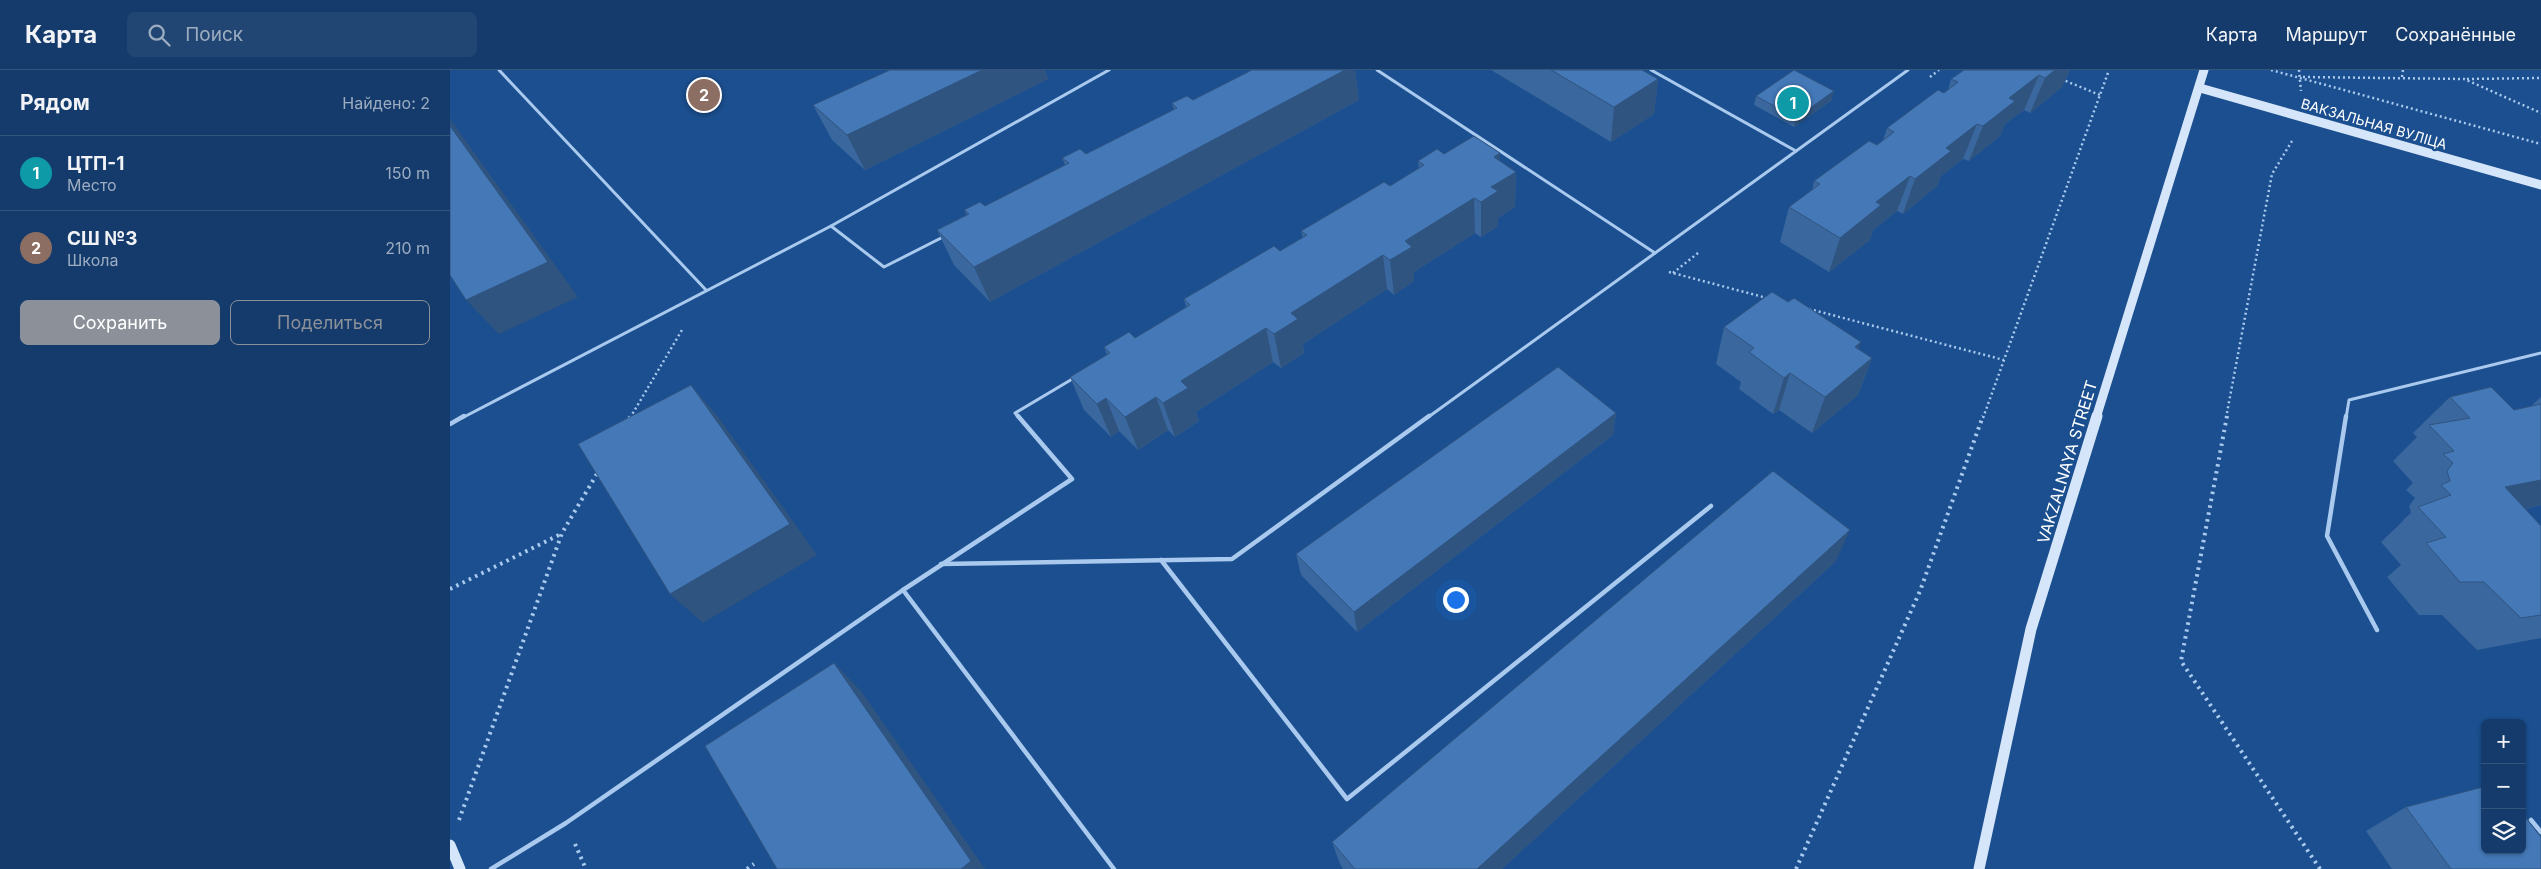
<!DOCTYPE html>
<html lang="ru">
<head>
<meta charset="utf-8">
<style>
	body { margin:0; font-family:Inter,sans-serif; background:#214673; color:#f1f3f6 }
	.controls { position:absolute; right:15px; bottom:15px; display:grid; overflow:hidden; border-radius:8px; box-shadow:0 1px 4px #0004 }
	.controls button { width:45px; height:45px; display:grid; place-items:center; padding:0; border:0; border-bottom:1px solid #33557e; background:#143b6b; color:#f1f3f6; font:25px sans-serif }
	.you { position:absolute; left:1005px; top:529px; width:18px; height:18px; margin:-12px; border:4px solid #fff; border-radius:50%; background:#1a73e8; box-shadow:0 0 0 8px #1a73e833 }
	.badge { display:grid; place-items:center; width:32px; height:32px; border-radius:50%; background:#8c9099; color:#fff; font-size:16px; font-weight:700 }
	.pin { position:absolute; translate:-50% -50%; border:2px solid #fff; box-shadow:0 1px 5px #0006 }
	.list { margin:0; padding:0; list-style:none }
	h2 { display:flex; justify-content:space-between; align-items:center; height:65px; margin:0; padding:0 20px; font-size:21px }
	h2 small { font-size:16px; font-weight:400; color:#9dadc1 }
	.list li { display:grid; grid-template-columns:32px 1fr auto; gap:15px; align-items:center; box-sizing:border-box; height:75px; padding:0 20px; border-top:1px solid #33557e }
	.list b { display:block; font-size:19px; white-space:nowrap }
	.list p { margin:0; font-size:16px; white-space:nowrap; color:#9dadc1 }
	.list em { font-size:16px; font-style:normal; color:#9dadc1 }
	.actions { display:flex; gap:10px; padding:15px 20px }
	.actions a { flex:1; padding:11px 0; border:1px solid #8c9099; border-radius:8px; text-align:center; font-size:18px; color:#8c9099 }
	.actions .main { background:#8c9099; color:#fff }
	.icon { flex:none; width:28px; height:28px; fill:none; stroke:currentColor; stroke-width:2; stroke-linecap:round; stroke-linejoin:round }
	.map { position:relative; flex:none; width:2091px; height:799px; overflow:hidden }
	header { display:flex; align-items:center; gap:30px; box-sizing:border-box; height:70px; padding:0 25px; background:#143b6b; border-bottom:1px solid #33557e }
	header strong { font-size:24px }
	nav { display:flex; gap:28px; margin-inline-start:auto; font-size:18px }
	.search { width:350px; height:45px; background:#214673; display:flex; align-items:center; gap:12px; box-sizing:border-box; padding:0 18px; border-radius:8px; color:#9dadc1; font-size:19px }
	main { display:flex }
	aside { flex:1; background:#143b6b }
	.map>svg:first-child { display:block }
</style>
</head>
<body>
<header>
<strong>Карта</strong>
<div class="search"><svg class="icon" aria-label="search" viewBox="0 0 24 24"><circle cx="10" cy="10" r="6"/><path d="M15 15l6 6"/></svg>Поиск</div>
<nav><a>Карта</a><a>Маршрут</a><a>Сохранённые</a></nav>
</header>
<main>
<aside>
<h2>Рядом<small>Найдено: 2</small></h2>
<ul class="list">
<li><span class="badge" style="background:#0f9aa8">1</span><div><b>ЦТП-1</b><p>Место</p></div><em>150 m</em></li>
<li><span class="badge" style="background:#8d6e63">2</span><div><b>СШ №3</b><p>Школа</p></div><em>210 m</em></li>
</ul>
<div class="actions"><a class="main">Сохранить</a><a>Поделиться</a></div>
</aside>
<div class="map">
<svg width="2091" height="799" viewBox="0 0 2091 799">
	<rect width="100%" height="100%" fill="#1b4f8f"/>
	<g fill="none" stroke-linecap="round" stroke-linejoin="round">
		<g stroke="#a9c9ee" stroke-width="2.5" stroke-dasharray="2 3" stroke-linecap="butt">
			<polyline points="1821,0 2091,74"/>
			<polyline points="1849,0 1851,21"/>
			<polyline points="1480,7 1489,0"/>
			<polyline points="1853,7 2014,9 2091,43"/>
			<polyline points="1952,7 1953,0"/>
			<polyline points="1611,9 1650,25"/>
			<polyline points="2017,9 2091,8"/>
			<polyline points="1219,202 1317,228"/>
			<polyline points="1223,203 1248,183"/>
			<polyline points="1359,239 1554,290"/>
			<polyline points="180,348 232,260"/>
			<polyline points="1533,348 1659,0"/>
			<polyline points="1776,348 1822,104 1842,71"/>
		</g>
		<g stroke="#a9c9ee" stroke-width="4" stroke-dasharray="2.5 4.5" stroke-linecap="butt">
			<polyline points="1777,346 1731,591 1870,799"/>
			<polyline points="179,349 181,346"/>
			<polyline points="0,519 111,464"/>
			<polyline points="9,750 112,463 148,402"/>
			<polyline points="125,774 136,799"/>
			<polyline points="297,799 304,794"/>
			<polyline points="1346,799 1470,521 1533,346"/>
		</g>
		<g stroke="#a9c9ee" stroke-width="3">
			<polyline points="49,0 256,220"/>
			<polyline points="927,0 1205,183"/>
			<polyline points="1201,0 1346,81"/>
			<polyline points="381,156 434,197 495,166"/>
			<polyline points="12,348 381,156 659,0"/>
			<polyline points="569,348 565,343 624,308"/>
			<polyline points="977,348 1458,0"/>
			<polyline points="1896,348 1899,330 2091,283"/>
		</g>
		<g stroke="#a9c9ee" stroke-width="4.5">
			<polyline points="1896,346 1877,466 1927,560"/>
			<polyline points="0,354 14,346"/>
			<polyline points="711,490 897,729 1261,436"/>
			<polyline points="491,494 782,489 979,346"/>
			<polyline points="453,520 664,799"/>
			<polyline points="2081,750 2091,762"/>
			<polyline points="41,799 116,753 453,520 622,409 568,346"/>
		</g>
		<g stroke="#d6e6fa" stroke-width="9">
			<polyline points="1750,18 2091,115"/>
			<polyline points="1646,348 1754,0"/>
		</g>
		<g stroke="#d6e6fa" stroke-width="11">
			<polyline points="0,775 10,799"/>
			<polyline points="1529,799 1581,559 1647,346"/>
		</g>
	</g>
	<g fill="#3a679d">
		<polygon points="440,0 595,0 598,9 415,100 382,70 363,35"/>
		<polygon points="802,0 905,0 909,30 540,232 504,195 487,160 517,145 514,140 535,136 615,95 612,88 636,84 724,40 722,33 743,30"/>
		<polygon points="1041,0 1192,0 1208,9 1204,44 1161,72"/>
		<polygon points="1514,0 1620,0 1612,17 1580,43 1574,40 1555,54 1550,66 1519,91 1513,89 1491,106 1487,116 1453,144 1447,141 1423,160 1420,170 1379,202 1330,172 1339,137 1362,120 1364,111 1427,75 1433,70 1437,58 1498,20 1501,9"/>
		<polygon points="1306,26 1382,30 1344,57 1304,35"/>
		<polygon points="1050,83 1050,91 1066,102 1065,137 1048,148 1048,156 1031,167 1025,163 964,202 964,211 944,225 937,219 853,274 854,283 831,298 823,292 746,342 749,351 725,367 718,360 688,380 669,361 661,367 634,340 620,307 657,285 654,277 685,268 736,237 734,229 830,181 853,168 851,161 940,116 969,99 968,91 994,84"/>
		<polygon points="1274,257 1408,279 1422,288 1408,325 1362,363 1329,340 1323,344 1289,319 1291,312 1266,294"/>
		<polygon points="2000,327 2064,340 2080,337 2091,327 2091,435 2075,439 2091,456 2091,568 2027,580 1992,545 1969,545 1937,507 1951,495 1931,472 1953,451 1953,450 1961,443 1959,436 1965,428 1956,420 1963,413 1943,391 1967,367 1963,363"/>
		<polygon points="1166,343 1163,365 907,562 851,505 846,484"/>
		<polygon points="1386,491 1052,799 893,799 890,794 882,772"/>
		<polygon points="1956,737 2091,799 1942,799 1916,761"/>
	</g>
	<g fill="#305480">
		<polygon points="532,0 595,0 598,9 415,100 397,65"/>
		<polygon points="895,0 905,0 909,30 540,232 524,197"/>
		<polygon points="1605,0 1620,0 1612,17 1580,43 1595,8"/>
		<polygon points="1589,5 1574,40 1555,54 1550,66 1519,91 1533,56 1559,28"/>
		<polygon points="1208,9 1204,44 1161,72 1164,37"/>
		<polygon points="1384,21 1382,30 1344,57 1346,48"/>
		<polygon points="0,49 128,227 49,264 16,230"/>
		<polygon points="1527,54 1513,89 1491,106 1487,116 1453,144 1465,109 1496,78"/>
		<polygon points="1050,83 1050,112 1066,102 1065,137 1048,148 1048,156 1031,167 1031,132 1044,87"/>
		<polygon points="1460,106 1447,141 1423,160 1420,170 1379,202 1390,168 1426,132"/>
		<polygon points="1024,128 1025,163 964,202 964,211 944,225 940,190 955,171"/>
		<polygon points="933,185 937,219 853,274 854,283 831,298 824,264 841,243"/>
		<polygon points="816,258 823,292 746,342 749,351 725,367 713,333 731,311"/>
		<polygon points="1411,272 1398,308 1422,288 1408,325 1362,363 1375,327 1405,277"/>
		<polygon points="1340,303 1329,340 1323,344 1334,308"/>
		<polygon points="241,315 269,348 367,485 253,553 220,524"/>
		<polygon points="706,327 718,360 688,380 675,347"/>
		<polygon points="656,328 669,361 661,367 647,334"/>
		<polygon points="1166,343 1163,365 907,562 904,542"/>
		<polygon points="2091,410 2091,435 2014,452 2055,417"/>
		<polygon points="1400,460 1386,491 1052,799 1027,799"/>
		<polygon points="384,593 411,621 535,799 511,799"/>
	</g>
	<g fill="#4478b7" stroke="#305480">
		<polygon points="440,0 532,0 397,65 363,35"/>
		<polygon points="802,0 895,0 524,197 487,160 519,144 514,140 530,132 535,136 619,93 612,88 630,79 636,84 727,38 722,33 737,26 743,30"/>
		<polygon points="1101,0 1192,0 1208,9 1164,37"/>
		<polygon points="1344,0 1384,21 1346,48 1306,26"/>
		<polygon points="1514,0 1605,0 1595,8 1589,5 1559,28 1565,31 1533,56 1527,54 1496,78 1501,81 1465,109 1460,106 1426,132 1431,135 1390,168 1339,137 1370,114 1364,111 1419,71 1427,75 1444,62 1437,58 1488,20 1494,23 1508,12 1501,9"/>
		<polygon points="0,56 98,192 16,230 0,205"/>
		<polygon points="1024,66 1050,83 1044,87 1066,102 1041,117 1048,121 1031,132 1024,128 955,171 962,177 940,190 933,185 841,243 848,249 824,264 816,258 731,311 738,318 713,333 706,327 675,347 656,328 647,334 620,307 660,283 654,277 679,262 685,268 740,235 734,229 824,176 830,181 857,165 851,161 934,112 940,116 974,95 968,91 987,79 994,84"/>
		<polygon points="1322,222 1338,232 1344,228 1411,272 1405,277 1422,288 1375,327 1340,303 1334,308 1299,282 1304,278 1274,257"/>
		<polygon points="1108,297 1166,343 904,542 846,484"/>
		<polygon points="241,315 340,454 220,524 128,374"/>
		<polygon points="2041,317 2064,340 2091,334 2091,410 2055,417 2091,456 2091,545 2071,548 2034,512 2010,512 1976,473 1996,467 1968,437 2001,425 1991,415 2000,411 1997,401 2003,393 1993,384 2004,381 1979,355 2020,348 2000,327"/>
		<polygon points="1323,401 1400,460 1027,799 905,799 882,772"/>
		<polygon points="384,593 521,791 511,799 327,799 255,676"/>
		<polygon points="2033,717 2035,720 2035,780 2072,780 2072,743 2091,767 2091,799 2001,799 1956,737"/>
	</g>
	<g text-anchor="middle" stroke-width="4.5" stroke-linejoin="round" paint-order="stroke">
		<g font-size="14" fill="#fff" stroke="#1b4f8f">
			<text transform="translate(1924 54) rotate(16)" y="5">ВАКЗАЛЬНАЯ ВУЛІЦА</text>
		</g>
		<g font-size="16" fill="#fff" stroke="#1b4f8f">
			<text transform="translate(1617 392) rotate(-73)" y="6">VAKZALNAYA STREET</text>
		</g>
	</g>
</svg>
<div class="controls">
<button>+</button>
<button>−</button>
<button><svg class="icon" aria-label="layers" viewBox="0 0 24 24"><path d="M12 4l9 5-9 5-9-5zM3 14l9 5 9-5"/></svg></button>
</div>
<div class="you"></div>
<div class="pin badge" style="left:1343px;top:33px;background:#0f9aa8">1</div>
<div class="pin badge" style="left:254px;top:25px;background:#8d6e63">2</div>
</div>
</main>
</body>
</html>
